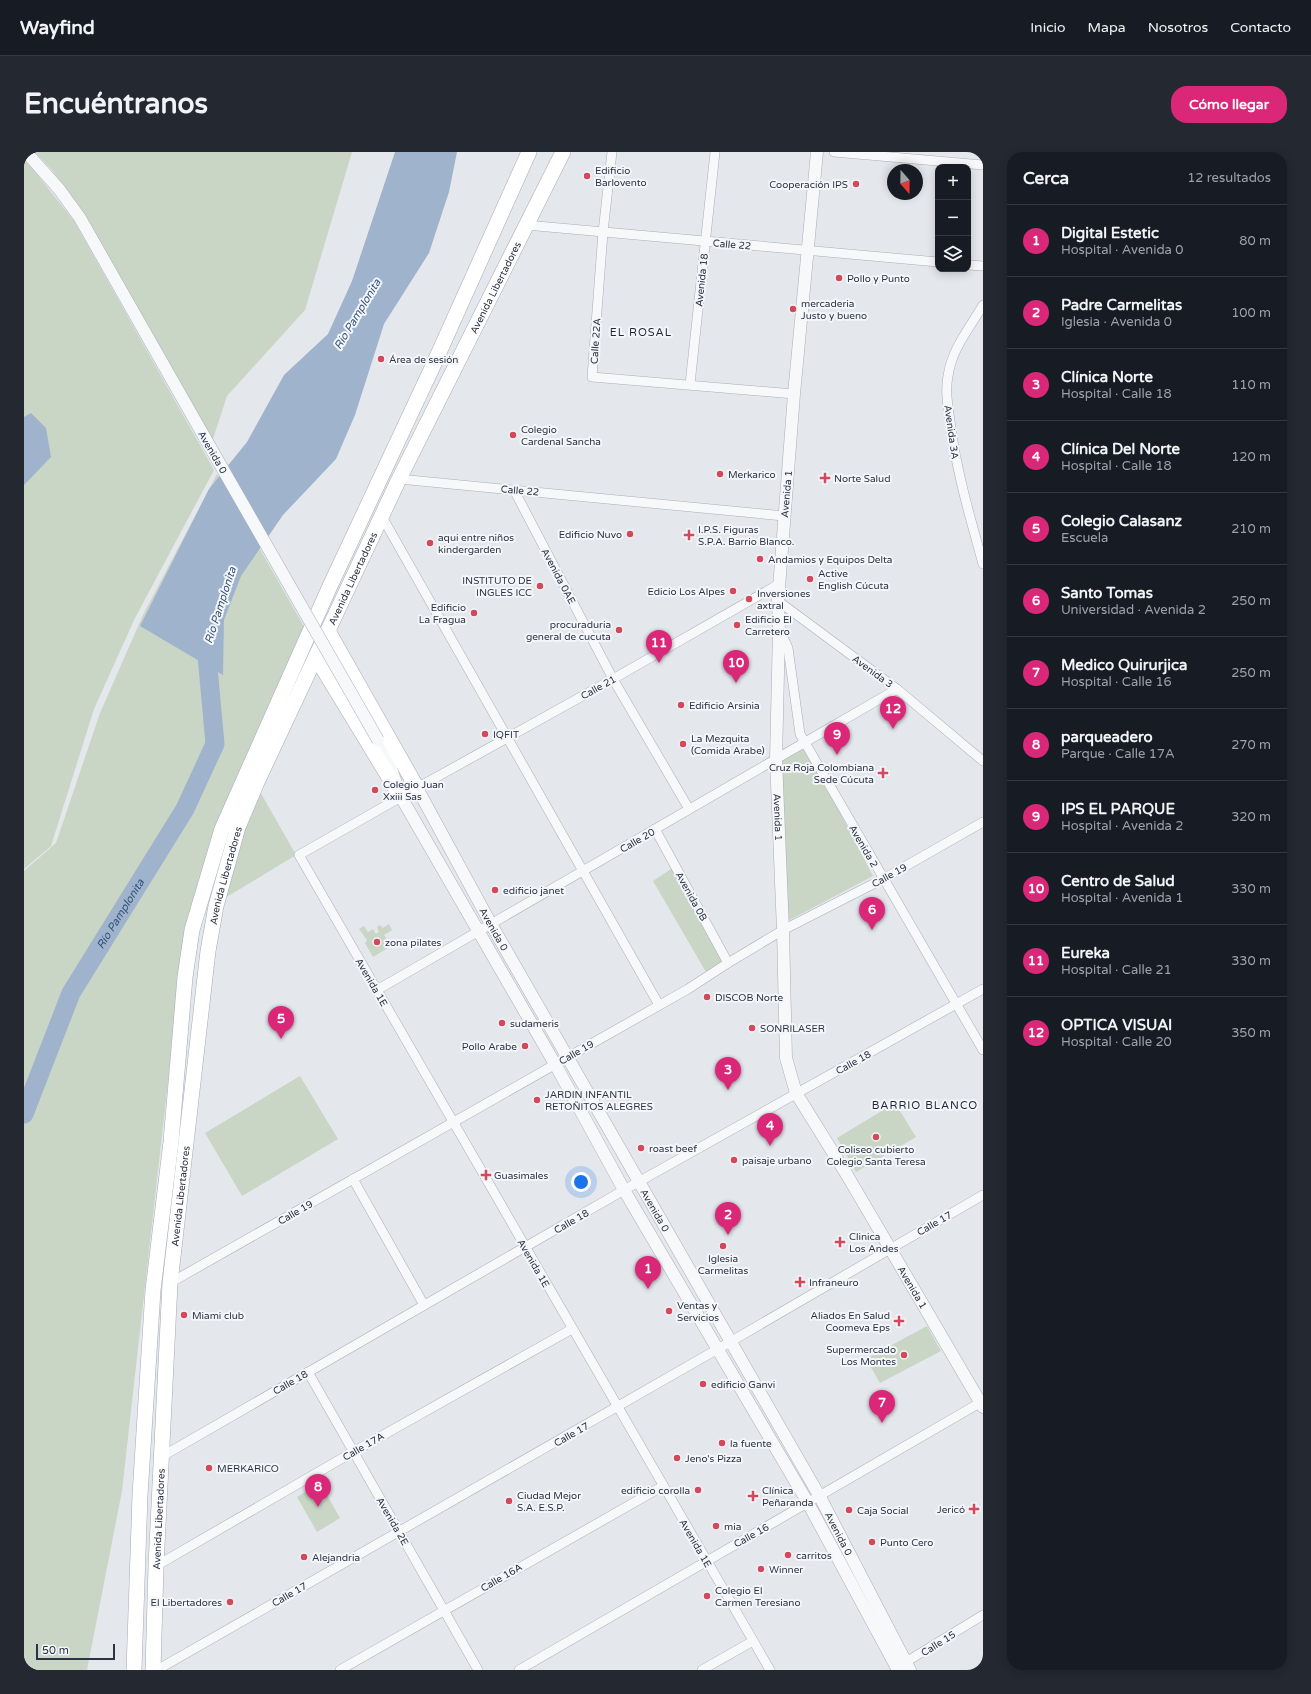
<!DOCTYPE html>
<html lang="es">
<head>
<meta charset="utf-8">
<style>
	body { margin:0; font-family:"Varela Round",sans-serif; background:#242831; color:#f1f3f6 }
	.controls { position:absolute; right:12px; top:12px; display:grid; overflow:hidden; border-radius:8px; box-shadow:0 2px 10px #0003 }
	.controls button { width:36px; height:36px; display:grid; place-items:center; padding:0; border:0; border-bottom:1px solid #363941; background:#171b24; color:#f1f3f6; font:20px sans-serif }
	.compass { position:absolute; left:863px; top:12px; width:36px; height:36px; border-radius:50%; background:#171b24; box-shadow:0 2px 10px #0003; rotate:160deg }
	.scale { position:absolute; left:12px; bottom:10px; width:79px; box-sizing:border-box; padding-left:4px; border:2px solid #2b3445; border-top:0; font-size:11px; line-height:14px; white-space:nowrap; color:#2b3445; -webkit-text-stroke:3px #f4f6f9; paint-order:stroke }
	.you { position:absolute; left:557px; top:1030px; width:14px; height:14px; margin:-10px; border:3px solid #fff; border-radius:50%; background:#1a73e8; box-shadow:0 0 0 6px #1a73e833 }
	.badge { display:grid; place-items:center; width:26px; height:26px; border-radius:50%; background:#db2777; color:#fff; font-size:13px; font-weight:700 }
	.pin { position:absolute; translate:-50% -33px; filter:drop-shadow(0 1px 2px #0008) }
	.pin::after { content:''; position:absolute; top:21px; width:14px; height:12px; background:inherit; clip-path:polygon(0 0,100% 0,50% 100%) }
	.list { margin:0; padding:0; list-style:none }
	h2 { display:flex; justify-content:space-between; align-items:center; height:52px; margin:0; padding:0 16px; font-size:17px }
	h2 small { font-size:13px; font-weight:400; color:#9ea1a6 }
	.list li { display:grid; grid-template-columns:26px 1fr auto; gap:12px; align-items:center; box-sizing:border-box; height:72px; padding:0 16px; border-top:1px solid #363941 }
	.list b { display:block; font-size:15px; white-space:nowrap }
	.list p { margin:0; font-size:13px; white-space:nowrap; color:#9ea1a6 }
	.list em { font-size:13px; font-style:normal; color:#9ea1a6 }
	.icon { flex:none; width:22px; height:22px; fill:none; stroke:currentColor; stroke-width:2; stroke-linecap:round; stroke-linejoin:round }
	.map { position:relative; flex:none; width:959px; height:1518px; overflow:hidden; border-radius:16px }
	header { display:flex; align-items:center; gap:24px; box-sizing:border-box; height:56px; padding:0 20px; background:#171b24; border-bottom:1px solid #363941 }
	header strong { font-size:19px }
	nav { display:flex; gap:22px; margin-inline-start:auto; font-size:14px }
	.intro { display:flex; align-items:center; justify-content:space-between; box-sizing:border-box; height:96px; padding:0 24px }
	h1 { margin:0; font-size:28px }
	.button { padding:10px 18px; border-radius:16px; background:#db2777; color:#fff; font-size:14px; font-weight:700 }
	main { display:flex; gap:24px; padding:0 24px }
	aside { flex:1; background:#171b24; border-radius:16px; box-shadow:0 2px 10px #0003 }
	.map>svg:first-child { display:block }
</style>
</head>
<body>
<header>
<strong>Wayfind</strong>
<nav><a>Inicio</a><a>Mapa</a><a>Nosotros</a><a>Contacto</a></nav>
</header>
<div class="intro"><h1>Encuéntranos</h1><a class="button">Cómo llegar</a></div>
<main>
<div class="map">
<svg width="959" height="1518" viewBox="0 0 959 1518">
	<rect width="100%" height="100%" fill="#e4e7ec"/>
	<g fill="#c9d6c5">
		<polygon points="11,0 328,0 281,158 203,244 188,290 55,55 28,18"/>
		<polygon points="0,6 50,69 190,318 111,466 70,557 27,694 0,717"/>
		<polygon points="193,322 282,478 228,600 154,841 98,1339 63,1518 0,1518 0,719 32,691 76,561 119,463"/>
		<polygon points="782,595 849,724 762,770 757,608"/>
		<polygon points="234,636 272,703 196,749"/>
		<polygon points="650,715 702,809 682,820 629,729"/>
		<polygon points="365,772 368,778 360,783 367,794 349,805 341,791 343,788 335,777 340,774 344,780 349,777 352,782 355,780 353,775 356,773 359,776"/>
		<polygon points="276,924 314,987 218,1044 181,981"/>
		<polygon points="871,951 892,985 832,1020 813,986"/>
		<polygon points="903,1174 917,1199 856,1231 842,1207"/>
		<polygon points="296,1331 316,1366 293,1380 273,1345"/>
	</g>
	<g fill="#9fb4cc">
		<polygon points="371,0 433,0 425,40 405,101 360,172 331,263 312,307 259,363 217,424 200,468 199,523 116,474 185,337 223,290 260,223 304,182 328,129"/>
		<polygon points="7,261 22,276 27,305 0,333 0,265"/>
	</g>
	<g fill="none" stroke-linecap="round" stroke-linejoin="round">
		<path stroke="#9fb4cc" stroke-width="19" id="s1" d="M0,962L47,841L161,657L191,592L182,493L183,489"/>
		<defs>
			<g id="minor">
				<polyline points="588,0 579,80 568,225 770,242"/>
				<polyline points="810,0 959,13"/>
				<polyline points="502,73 914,110"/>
				<polyline points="944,113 959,114"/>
				<path d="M959,153C946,176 928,196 924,224C921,239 924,254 926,269C932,318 946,365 959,412"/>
				<polyline points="666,232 691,0"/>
				<polyline points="375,327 760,364"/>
				<polyline points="490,338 589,527 665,657"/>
				<polyline points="357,363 635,853"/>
				<polyline points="754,449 873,537 959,609"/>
				<polyline points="756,479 764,496 776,582 959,898"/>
				<polyline points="393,636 589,527 755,432"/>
				<polyline points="377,645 275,703 746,1518"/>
				<polyline points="631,677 704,811"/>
				<polyline points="353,838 873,537"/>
				<polyline points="329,1027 400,1153"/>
				<polyline points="146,1131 664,837 704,811 759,778 859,727 959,670"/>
				<polyline points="284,1220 454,1518"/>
				<polyline points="137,1305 600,1038 959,837"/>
				<polyline points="132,1414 329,1300 548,1177"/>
				<polyline points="877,1513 959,1463"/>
				<polyline points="133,1518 706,1190 959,1043"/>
				<polyline points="316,1518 639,1334"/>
				<polyline points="495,1518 959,1249"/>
				<polyline points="678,1518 729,1489"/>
			</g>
			<g id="tertiary">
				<polyline points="2,0 35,37 56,66 181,286"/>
				<path id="s2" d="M793,0L770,242L754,449L755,478L752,607L759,778L762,906L772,941L823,1023L959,1255"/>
				<polyline points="354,588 364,608 377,645 531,912 600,1038 784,1351 874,1518"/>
				<path id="s3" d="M386,630L393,636L467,772L796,1345L886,1518"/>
			</g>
			<g id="primary">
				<polyline points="304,479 393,636"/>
				<polyline points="292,505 377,645"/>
				<polyline points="110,1518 116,1343 129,1138 147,990 161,825 168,778 198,677 306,434 408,216 505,0"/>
				<path id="s4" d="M129,1518L132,1414L146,1131L184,799L192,754L214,675L233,630L375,327L539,0"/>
			</g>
		</defs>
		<use href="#minor" stroke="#a9aeb7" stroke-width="10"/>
		<use href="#tertiary" stroke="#a9aeb7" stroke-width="13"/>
		<use href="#primary" stroke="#a3abb8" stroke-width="16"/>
		<use href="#minor" stroke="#f7f8fa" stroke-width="9"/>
		<use href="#tertiary" stroke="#f7f8fa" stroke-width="12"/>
		<use href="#primary" stroke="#fff" stroke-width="15"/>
		<defs>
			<polyline id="tertiary-bridge" points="181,286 354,588"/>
		</defs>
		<use href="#tertiary-bridge" stroke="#a9aeb7" stroke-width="13" stroke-linecap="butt"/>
		<use href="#tertiary-bridge" stroke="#f7f8fa" stroke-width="12"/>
	</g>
	<g fill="#d1495b" stroke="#f4f6f9" stroke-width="1.5">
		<circle cx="563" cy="24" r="4"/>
		<circle cx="832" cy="32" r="4"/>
		<circle cx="815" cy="126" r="4"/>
		<circle cx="769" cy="157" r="4"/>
		<circle cx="357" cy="207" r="4"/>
		<circle cx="489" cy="283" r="4"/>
		<circle cx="696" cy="322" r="4"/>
		<path d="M799 320h4v4h4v4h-4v4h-4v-4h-4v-4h4z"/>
		<circle cx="606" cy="382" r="4"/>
		<path d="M663 377h4v4h4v4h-4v4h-4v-4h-4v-4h4z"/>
		<circle cx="406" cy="391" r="4"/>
		<circle cx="736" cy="407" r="4"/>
		<circle cx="786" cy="427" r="4"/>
		<circle cx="516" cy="434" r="4"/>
		<circle cx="709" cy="439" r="4"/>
		<circle cx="725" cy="447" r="4"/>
		<circle cx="450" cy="461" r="4"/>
		<circle cx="713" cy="473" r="4"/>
		<circle cx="595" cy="478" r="4"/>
		<circle cx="657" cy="553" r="4"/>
		<circle cx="461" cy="582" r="4"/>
		<circle cx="659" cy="592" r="4"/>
		<path d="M857 615h4v4h4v4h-4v4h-4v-4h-4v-4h4z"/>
		<circle cx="351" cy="638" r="4"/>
		<circle cx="471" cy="738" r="4"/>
		<circle cx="353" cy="790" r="4"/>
		<circle cx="683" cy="845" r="4"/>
		<circle cx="478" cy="871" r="4"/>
		<circle cx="728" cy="876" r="4"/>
		<circle cx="501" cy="894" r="4"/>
		<circle cx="513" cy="948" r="4"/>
		<circle cx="852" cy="985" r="4"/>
		<circle cx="617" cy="996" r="4"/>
		<circle cx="710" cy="1008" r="4"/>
		<path d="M460 1017h4v4h4v4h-4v4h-4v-4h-4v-4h4z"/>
		<path d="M814 1084h4v4h4v4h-4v4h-4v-4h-4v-4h4z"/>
		<circle cx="699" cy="1094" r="4"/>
		<path d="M774 1124h4v4h4v4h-4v4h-4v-4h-4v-4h4z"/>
		<circle cx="645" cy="1159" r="4"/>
		<circle cx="160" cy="1163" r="4"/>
		<path d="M873 1163h4v4h4v4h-4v4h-4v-4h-4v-4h4z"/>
		<circle cx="880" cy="1203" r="4"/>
		<circle cx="679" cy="1232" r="4"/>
		<circle cx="698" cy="1291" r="4"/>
		<circle cx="653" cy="1306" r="4"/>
		<circle cx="185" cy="1316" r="4"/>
		<circle cx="674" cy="1338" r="4"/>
		<path d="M727 1338h4v4h4v4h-4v4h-4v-4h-4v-4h4z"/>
		<circle cx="485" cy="1349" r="4"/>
		<path d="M948 1351h4v4h4v4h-4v4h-4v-4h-4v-4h4z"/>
		<circle cx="825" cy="1358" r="4"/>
		<circle cx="692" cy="1374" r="4"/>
		<circle cx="848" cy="1390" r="4"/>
		<circle cx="764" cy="1403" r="4"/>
		<circle cx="280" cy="1405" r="4"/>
		<circle cx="737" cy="1417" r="4"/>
		<circle cx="683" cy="1444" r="4"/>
		<circle cx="206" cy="1450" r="4"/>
	</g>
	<g text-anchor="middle" stroke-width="4" stroke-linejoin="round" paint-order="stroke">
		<g font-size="10" fill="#2b3445" stroke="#f4f6f9" text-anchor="start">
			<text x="571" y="22">Edificio<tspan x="571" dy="12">Barlovento</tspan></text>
			<text x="824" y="36" text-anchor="end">Cooperación IPS</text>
			<text x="823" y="130">Pollo y Punto</text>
			<text x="777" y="155">mercaderia<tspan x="777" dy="12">Justo y bueno</tspan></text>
			<text x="365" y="211">Área de sesión</text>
			<text x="497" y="281">Colegio<tspan x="497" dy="12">Cardenal Sancha</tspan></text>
			<text x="704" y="326">Merkarico</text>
			<text x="810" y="330">Norte Salud</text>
			<text x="674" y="381">I.P.S. Figuras<tspan x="674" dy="12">S.P.A. Barrio Blanco.</tspan></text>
			<text x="598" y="386" text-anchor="end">Edificio Nuvo</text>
			<text x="414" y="389">aqui entre niños<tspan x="414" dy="12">kindergarden</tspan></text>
			<text x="744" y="411">Andamios y Equipos Delta</text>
			<text x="794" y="425">Active<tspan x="794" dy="12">English Cúcuta</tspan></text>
			<text x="508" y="432" text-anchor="end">INSTITUTO DE<tspan x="508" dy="12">INGLES ICC</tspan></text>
			<text x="701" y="443" text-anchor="end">Edicio Los Alpes</text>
			<text x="733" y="445">Inversiones<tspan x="733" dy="12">axtral</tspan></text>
			<text x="442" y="459" text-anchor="end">Edificio<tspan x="442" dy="12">La Fragua</tspan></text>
			<text x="721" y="471">Edificio El<tspan x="721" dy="12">Carretero</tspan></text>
			<text x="587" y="476" text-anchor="end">procuraduria<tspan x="587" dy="12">general de cucuta</tspan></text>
			<text x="665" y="557">Edificio Arsinia</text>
			<text x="469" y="586">IQFIT</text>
			<text x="667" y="590">La Mezquita<tspan x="667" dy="12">(Comida Arabe)</tspan></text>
			<text x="850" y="619" text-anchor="end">Cruz Roja Colombiana<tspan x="850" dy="12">Sede Cúcuta</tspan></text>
			<text x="359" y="636">Colegio Juan<tspan x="359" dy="12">Xxiii Sas</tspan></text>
			<text x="479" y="742">edificio janet</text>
			<text x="361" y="794">zona pilates</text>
			<text x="691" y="849">DISCOB Norte</text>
			<text x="486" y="875">sudameris</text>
			<text x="736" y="880">SONRILASER</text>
			<text x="493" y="898" text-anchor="end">Pollo Arabe</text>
			<text x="521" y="946">JARDIN INFANTIL<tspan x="521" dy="12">RETOÑITOS ALEGRES</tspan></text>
			<text x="625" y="1000">roast beef</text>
			<text x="852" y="1001" text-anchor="middle">Coliseo cubierto<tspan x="852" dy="12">Colegio Santa Teresa</tspan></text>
			<text x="718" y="1012">paisaje urbano</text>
			<text x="470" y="1027">Guasimales</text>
			<text x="825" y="1088">Clinica<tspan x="825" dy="12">Los Andes</tspan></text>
			<text x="699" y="1110" text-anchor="middle">Iglesia<tspan x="699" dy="12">Carmelitas</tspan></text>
			<text x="785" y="1134">Infraneuro</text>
			<text x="653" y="1157">Ventas y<tspan x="653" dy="12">Servicios</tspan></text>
			<text x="168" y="1167">Miami club</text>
			<text x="866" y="1167" text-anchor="end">Aliados En Salud<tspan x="866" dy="12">Coomeva Eps</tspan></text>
			<text x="872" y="1201" text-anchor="end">Supermercado<tspan x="872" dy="12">Los Montes</tspan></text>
			<text x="687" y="1236">edificio Ganvi</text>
			<text x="706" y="1295">la fuente</text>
			<text x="661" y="1310">Jeno's Pizza</text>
			<text x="193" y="1320">MERKARICO</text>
			<text x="666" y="1342" text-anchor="end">edificio corolla</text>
			<text x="738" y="1342">Clínica<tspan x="738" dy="12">Peñaranda</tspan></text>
			<text x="493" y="1347">Ciudad Mejor<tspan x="493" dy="12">S.A. E.S.P.</tspan></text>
			<text x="941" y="1361" text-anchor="end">Jericó</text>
			<text x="833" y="1362">Caja Social</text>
			<text x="700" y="1378">mia</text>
			<text x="856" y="1394">Punto Cero</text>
			<text x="772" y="1407">carritos</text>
			<text x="288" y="1409">Alejandria</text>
			<text x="745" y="1421">Winner</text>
			<text x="691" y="1442">Colegio El<tspan x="691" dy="12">Carmen Teresiano</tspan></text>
			<text x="198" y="1454" text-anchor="end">El Libertadores</text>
		</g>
		<g font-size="10" fill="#2b3445" stroke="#f4f6f9">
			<text transform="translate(708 92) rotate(5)" y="4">Calle 22</text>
			<text transform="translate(677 128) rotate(-84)" y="4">Avenida 18</text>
			<text dy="4" stroke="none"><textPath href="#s4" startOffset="1447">Avenida Libertadores</textPath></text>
			<text transform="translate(571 189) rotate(-86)" y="4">Calle 22A</text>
			<text transform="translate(928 280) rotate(82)" y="4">Avenida 3A</text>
			<text transform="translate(189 300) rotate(60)" y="4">Avenida 0</text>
			<text transform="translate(496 338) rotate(5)" y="4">Calle 22</text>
			<text transform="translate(762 342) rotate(-85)" y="4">Avenida 1</text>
			<text transform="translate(535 424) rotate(62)" y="4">Avenida 0AE</text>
			<text dy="4" stroke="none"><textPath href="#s4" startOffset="1123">Avenida Libertadores</textPath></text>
			<text transform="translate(849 519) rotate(36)" y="4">Avenida 3</text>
			<text transform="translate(574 535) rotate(-29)" y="4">Calle 21</text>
			<text dy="4" stroke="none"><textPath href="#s2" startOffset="667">Avenida 1</textPath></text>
			<text transform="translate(613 688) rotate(-30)" y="4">Calle 20</text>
			<text transform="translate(840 694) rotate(60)" y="4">Avenida 2</text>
			<text dy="4" stroke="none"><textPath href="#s4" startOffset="799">Avenida Libertadores</textPath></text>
			<text transform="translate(865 723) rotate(-29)" y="4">Calle 19</text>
			<text transform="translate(668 744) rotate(61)" y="4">Avenida 0B</text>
			<text dy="4" stroke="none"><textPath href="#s3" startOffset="170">Avenida 0</textPath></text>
			<text transform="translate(348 830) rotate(60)" y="4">Avenida 1E</text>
			<text transform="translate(552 900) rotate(-30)" y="4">Calle 19</text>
			<text transform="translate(829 910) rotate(-29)" y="4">Calle 18</text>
			<text dy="4" stroke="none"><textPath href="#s4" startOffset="475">Avenida Libertadores</textPath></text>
			<text dy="4" stroke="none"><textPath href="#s3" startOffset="494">Avenida 0</textPath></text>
			<text transform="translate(271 1060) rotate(-30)" y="4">Calle 19</text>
			<text transform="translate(547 1069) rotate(-30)" y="4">Calle 18</text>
			<text transform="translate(910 1071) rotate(-30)" y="4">Calle 17</text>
			<text transform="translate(510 1111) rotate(60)" y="4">Avenida 1E</text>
			<text dy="4" stroke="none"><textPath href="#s2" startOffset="1171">Avenida 1</textPath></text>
			<text transform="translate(266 1230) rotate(-30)" y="4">Calle 18</text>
			<text transform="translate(547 1282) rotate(-30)" y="4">Calle 17</text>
			<text transform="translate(339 1294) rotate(-30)" y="4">Calle 17A</text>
			<text dy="4" stroke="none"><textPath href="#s4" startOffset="151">Avenida Libertadores</textPath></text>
			<text transform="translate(369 1369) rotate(60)" y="4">Avenida 2E</text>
			<text dy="4" stroke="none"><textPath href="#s3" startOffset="866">Avenida 0</textPath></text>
			<text transform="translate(727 1383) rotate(-29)" y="4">Calle 16</text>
			<text transform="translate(672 1391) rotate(60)" y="4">Avenida 1E</text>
			<text transform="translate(477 1425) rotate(-30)" y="4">Calle 16A</text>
			<text transform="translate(265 1442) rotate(-30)" y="4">Calle 17</text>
			<text transform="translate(914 1491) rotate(-32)" y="4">Calle 15</text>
		</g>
		<g font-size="11" font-style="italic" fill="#34527a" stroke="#f4f6f9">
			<text transform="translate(333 162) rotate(-59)" y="4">Río Pamplonita</text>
			<text transform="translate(196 453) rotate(-72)" y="4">Río Pamplonita</text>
			<text dy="4" stroke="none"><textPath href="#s1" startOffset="223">Río Pamplonita</textPath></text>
		</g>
		<g font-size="11" letter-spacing="1" fill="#1d2536" stroke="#f4f6f9">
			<text x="617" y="184">EL ROSAL</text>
			<text x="901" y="957">BARRIO BLANCO</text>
		</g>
	</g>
</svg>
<div class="controls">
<button>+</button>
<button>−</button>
<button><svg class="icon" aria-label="layers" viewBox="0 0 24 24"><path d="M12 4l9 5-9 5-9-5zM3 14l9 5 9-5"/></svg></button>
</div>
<svg class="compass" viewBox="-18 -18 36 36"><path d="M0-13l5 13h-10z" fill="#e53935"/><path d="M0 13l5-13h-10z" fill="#9ea1a6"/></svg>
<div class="scale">50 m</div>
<div class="you"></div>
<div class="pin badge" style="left:624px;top:1137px">1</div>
<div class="pin badge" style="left:704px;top:1083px">2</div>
<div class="pin badge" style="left:704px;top:938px">3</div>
<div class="pin badge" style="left:746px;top:994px">4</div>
<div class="pin badge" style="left:257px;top:887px">5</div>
<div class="pin badge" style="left:848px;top:778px">6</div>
<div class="pin badge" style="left:858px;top:1271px">7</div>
<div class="pin badge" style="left:294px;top:1355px">8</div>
<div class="pin badge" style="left:813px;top:603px">9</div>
<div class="pin badge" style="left:712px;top:531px">10</div>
<div class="pin badge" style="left:635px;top:511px">11</div>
<div class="pin badge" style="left:869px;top:577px">12</div>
</div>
<aside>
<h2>Cerca<small>12 resultados</small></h2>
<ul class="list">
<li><span class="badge">1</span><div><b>Digital Estetic</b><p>Hospital · Avenida 0</p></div><em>80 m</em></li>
<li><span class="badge">2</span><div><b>Padre Carmelitas</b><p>Iglesia · Avenida 0</p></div><em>100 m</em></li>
<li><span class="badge">3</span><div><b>Clínica Norte</b><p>Hospital · Calle 18</p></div><em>110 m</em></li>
<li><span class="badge">4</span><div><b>Clínica Del Norte</b><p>Hospital · Calle 18</p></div><em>120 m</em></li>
<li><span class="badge">5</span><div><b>Colegio Calasanz</b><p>Escuela</p></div><em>210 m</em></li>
<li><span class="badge">6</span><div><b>Santo Tomas</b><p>Universidad · Avenida 2</p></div><em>250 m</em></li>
<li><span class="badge">7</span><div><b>Medico Quirurjica</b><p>Hospital · Calle 16</p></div><em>250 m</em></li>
<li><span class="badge">8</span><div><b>parqueadero</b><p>Parque · Calle 17A</p></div><em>270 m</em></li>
<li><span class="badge">9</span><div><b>IPS EL PARQUE</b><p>Hospital · Avenida 2</p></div><em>320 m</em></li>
<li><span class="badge">10</span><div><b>Centro de Salud</b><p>Hospital · Avenida 1</p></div><em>330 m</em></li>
<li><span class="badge">11</span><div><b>Eureka</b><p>Hospital · Calle 21</p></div><em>330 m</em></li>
<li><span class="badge">12</span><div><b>OPTICA VISUAl</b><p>Hospital · Calle 20</p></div><em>350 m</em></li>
</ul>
</aside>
</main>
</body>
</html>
